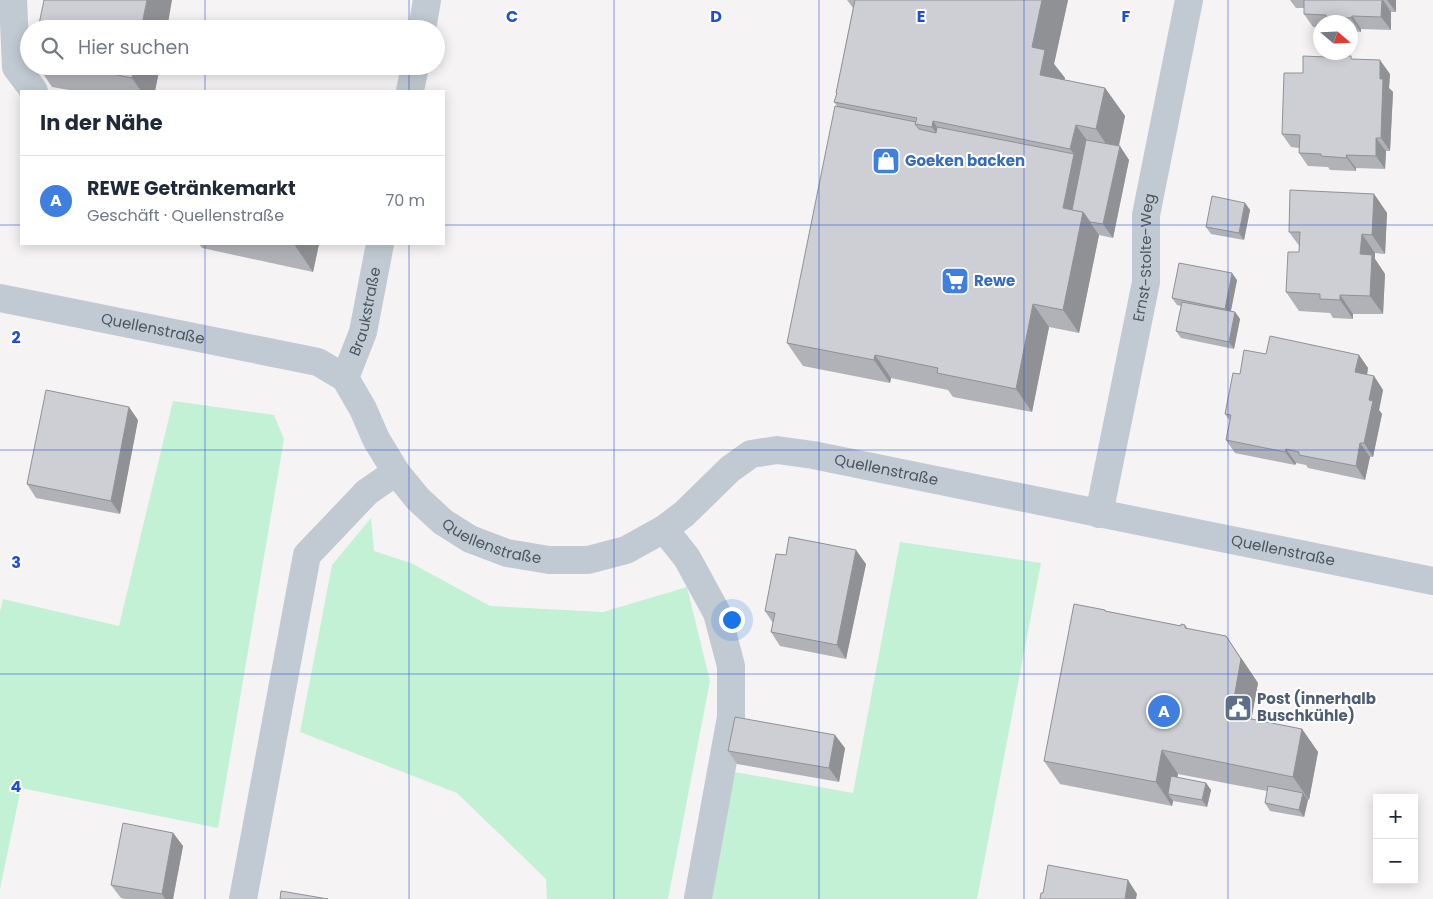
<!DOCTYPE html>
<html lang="de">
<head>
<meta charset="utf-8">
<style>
	body { margin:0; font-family:Poppins,sans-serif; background:#f2f2f3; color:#1f2937 }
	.controls { position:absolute; right:15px; bottom:15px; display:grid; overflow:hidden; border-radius:0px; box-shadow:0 2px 12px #0003 }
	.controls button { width:45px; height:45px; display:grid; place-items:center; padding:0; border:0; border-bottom:1px solid #e0e1e3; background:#fff; color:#1f2937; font:25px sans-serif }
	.compass { position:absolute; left:1313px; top:15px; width:45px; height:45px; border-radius:50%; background:#fff; box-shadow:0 2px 12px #0003; rotate:109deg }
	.you { position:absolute; left:731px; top:619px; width:18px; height:18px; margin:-12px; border:4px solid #fff; border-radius:50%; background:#1a73e8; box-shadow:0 0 0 8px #1a73e833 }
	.badge { display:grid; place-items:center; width:32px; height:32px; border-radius:50%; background:#1a73e8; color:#fff; font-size:16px; font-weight:700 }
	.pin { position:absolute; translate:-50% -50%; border:2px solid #fff; box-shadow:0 1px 5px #0006 }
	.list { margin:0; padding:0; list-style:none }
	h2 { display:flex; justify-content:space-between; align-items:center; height:65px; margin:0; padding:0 20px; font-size:21px }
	h2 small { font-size:16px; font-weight:400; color:#747a83 }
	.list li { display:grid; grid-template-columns:32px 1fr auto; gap:15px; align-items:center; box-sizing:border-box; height:90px; padding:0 20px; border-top:1px solid #e0e1e3 }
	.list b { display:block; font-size:19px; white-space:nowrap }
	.list p { margin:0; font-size:16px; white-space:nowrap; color:#747a83 }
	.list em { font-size:16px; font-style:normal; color:#747a83 }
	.icon { flex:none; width:28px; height:28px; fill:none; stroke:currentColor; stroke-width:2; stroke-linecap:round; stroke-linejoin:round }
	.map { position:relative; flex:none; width:1433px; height:899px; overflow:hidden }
	.search { position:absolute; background:#fff; box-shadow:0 2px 12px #0003; left:20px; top:20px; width:425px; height:55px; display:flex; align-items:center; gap:12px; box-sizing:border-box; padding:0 18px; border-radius:28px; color:#747a83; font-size:19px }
	.panel { position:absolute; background:#fff; box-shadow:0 2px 12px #0003; left:20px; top:90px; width:425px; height:155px; border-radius:0px }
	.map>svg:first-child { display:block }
</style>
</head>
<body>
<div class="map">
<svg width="1433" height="899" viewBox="0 0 1433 899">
	<rect width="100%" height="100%" fill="#f5f3f3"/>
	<g fill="#c3f1d5">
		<polygon points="173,401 274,415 284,439 218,828 21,788 0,889 0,612 3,599 119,626"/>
		<polygon points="371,518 374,551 411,563 490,606 603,612 687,587 710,681 668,899 547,899 546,879 457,793 300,732 332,565"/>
		<polygon points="900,542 1041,563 977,899 710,899 735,772 853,793"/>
	</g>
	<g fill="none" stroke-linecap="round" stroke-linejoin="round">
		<g stroke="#c1cad2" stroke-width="28">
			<polyline points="13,0 16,67 34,91"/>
			<polyline points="422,29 427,0"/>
			<polyline points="410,91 415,66"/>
			<path id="s1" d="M0,298L318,362L345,378L363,409L376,439L396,472L418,499L443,522L470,539L507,553L549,560H588L626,550L664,529L684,514L730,469L751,454L777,450L813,455L1433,581"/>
			<path id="s2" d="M345,378L363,332L380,244"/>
			<path id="s3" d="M1099,514L1146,282V215L1189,0"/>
			<polyline points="664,529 687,558 717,613 731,666 731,717 698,898"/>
			<polyline points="243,899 307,555 367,492 396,472"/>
		</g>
	</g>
	<g fill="#b0b2b7">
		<polygon points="847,0 1068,0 1054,64 1065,78 1064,80 1105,88 1125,116 1119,146 1129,160 1113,238 1099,235 1079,333 1049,327 1032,412 953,397 948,390 891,378 890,383 803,366 787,343 838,107 834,102 837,94 836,93 853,8"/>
		<polygon points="1290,0 1396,0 1396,12 1391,12 1391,30 1361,29 1361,32 1350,31 1350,22 1320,22 1320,27 1313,27 1304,14 1304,8 1296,8"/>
		<polygon points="1353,59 1390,74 1389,88 1393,92 1390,151 1386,151 1385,169 1356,168 1356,171 1330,170 1328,167 1308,166 1299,153 1299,148 1291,147 1282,134 1303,73"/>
		<polygon points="38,66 160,66 155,91 75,91 52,87"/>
		<polygon points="1374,194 1387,213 1385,254 1375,253 1375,259 1385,274 1383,314 1353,314 1353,319 1333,318 1330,313 1299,311 1286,292 1299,252 1300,247 1289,232"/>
		<polygon points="1245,203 1250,210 1244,240 1211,234 1206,227"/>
		<polygon points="199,244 319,244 313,272 202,248"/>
		<polygon points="1237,280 1230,312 1235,312 1240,319 1234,349 1181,338 1176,331 1181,306 1177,305 1172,298"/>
		<polygon points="1266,354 1359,355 1368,368 1367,375 1374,376 1383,390 1379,410 1382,414 1373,457 1370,457 1365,480 1308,468 1306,465 1296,463 1295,465 1235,453 1226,440 1230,421 1225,414 1240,374"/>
		<polygon points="138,420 120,514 36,498 27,484"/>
		<polygon points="786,555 866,564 846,659 780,646 771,632 773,623 765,611"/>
		<polygon points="1105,610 1106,611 1181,626 1185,625 1188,629 1242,659 1258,683 1251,719 1302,729 1318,752 1309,800 1308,799 1304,817 1270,811 1265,803 1267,791 1178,774 1177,778 1206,783 1211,790 1207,807 1173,801 1172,806 1060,784 1044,761"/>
		<polygon points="845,748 839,782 737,764 728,751"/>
		<polygon points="173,833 183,846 173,899 125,899 121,898 111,885"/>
	</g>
	<g fill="#909195">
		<polygon points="147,0 172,0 167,29 141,29"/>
		<polygon points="1042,0 1068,0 1054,64 1065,78 1060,103 1040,75 1032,47"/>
		<polygon points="1382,0 1383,0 1391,12 1391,30 1381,17"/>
		<polygon points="1387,0 1396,0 1396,12"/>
		<polygon points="1352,16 1361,29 1361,32 1351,18"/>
		<polygon points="1380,60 1390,74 1389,88 1393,92 1390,151 1381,138 1380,79"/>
		<polygon points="134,66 160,66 155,91 141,91 132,78"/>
		<polygon points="1105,88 1125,116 1116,158 1096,129"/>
		<polygon points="933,121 953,150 952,156 932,127"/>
		<polygon points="1076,125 1096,153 1083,212 1099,235 1079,333 1063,310 1063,208 1074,154 1070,149"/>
		<polygon points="1376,138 1386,151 1385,169 1376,156"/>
		<polygon points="1120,146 1129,160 1113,238 1103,224"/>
		<polygon points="1346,155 1356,168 1356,171 1347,158"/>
		<polygon points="1374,194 1387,213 1385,254 1372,235"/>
		<polygon points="1245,203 1250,210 1244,240 1239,233"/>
		<polygon points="1362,234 1375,253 1375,259 1385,274 1383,314 1370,296 1360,254"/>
		<polygon points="294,244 319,244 313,272"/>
		<polygon points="1232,273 1237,280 1230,316 1225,309"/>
		<polygon points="1340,295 1353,314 1353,319 1340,300"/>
		<polygon points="1033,304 1049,327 1032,412 1016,389"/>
		<polygon points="1235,312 1240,319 1234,349 1229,342"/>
		<polygon points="875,355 891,378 890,383 874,360"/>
		<polygon points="1359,355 1368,368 1365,386 1355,372"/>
		<polygon points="1374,376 1383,390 1379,410 1382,414 1373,457 1364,443 1369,400"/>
		<polygon points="129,407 138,420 120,514 111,501"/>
		<polygon points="1360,443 1370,457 1365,480 1356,466"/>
		<polygon points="1286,449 1296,463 1295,465 1285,452"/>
		<polygon points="856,550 866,564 846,659 837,645"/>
		<polygon points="1226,636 1258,683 1248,738 1231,715"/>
		<polygon points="1302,729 1318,752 1309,800 1293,777"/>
		<polygon points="835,735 845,748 839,782 829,768"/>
		<polygon points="1162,750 1178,774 1174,795 1168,794 1173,801 1172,806 1156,782"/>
		<polygon points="1206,783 1211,790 1207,807 1202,800"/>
		<polygon points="1303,793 1308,800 1304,817 1299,810"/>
		<polygon points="173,833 183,846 173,899 165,899 162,894"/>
		<polygon points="1128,880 1137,894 1136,899 1125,899"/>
	</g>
	<g fill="#cdcfd5" stroke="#909195">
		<polygon points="44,0 147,0 141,29 38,29"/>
		<polygon points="855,0 1042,0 1032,47 1045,50 1040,75 1105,88 1096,129 1076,125 1070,149 933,121 932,127 915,124 917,118 834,102 837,93 836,93"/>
		<polygon points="1304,0 1382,0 1381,17 1352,16 1351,18 1326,17 1326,15 1304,14"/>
		<polygon points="1326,55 1351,56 1351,59 1380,60 1380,79 1383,79 1381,138 1376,138 1376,156 1346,155 1347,158 1321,156 1321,154 1299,153 1300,135 1282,134 1284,73 1303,73 1303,56 1326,57"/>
		<polygon points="73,66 134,66 132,78"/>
		<polygon points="835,106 916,122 915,124 919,129 936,133 937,127 1074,154 1063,208 1083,212 1063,310 1033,304 1016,389 937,373 938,368 875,355 874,360 787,343"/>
		<polygon points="1086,140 1120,146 1103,224 1090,222 1083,212 1072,210"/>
		<polygon points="1290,190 1374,194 1372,235 1362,234 1360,254 1372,255 1370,296 1340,295 1340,300 1320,299 1320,294 1286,292 1288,252 1299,252 1300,232 1289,232"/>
		<polygon points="1212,196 1245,203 1239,233 1206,227"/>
		<polygon points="1179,263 1232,273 1225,309 1172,298"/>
		<polygon points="1182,302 1235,312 1229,342 1176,331"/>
		<polygon points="1270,336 1359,355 1355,372 1374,376 1369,400 1373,401 1364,443 1360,443 1356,466 1299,455 1299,452 1286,449 1285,452 1226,440 1231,415 1225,414 1233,373 1240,374 1244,350 1266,354"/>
		<polygon points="46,390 129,407 111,501 27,484"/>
		<polygon points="789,537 856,550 837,645 771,632 775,613 765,611 776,554 786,555"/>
		<polygon points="1074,604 1105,610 1105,611 1181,626 1181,624 1185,625 1185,628 1226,636 1241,659 1231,715 1302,729 1293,777 1162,750 1156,782 1044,761"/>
		<polygon points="735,717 835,735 829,768 728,751"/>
		<polygon points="1171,776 1206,783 1202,800 1168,794"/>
		<polygon points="1268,786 1303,793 1299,810 1265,803"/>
		<polygon points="123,823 173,833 162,894 111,885"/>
		<polygon points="1048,865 1128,880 1125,899 1040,899 1041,893 1043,893"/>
		<polygon points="281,891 328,899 280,899"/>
	</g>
	<path fill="none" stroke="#1d4ed8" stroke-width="1" stroke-opacity="0.55" d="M205,0V29M409,0V29M614,0V899M819,0V899M1024,0V899M1228,0V899M205,66V91M409,66V91M0,225H21M444,225H1433M205,244V899M409,244V899M0,450H1433M0,674H1433"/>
	<defs>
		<symbol id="shop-square" viewBox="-11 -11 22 22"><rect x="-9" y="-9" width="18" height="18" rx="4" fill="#3f7fe0" stroke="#fff"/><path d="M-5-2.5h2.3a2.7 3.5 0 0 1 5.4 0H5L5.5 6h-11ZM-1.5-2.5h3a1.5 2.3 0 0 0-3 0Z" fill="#fff"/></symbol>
		<symbol id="supermarket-square" viewBox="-11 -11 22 22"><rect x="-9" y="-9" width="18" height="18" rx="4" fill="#3f7fe0" stroke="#fff"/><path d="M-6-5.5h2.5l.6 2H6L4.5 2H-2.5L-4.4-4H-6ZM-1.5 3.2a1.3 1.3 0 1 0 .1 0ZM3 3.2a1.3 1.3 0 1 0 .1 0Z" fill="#fff"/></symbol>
		<symbol id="civic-square" viewBox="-11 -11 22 22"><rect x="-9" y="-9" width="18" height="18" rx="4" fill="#5c6f8a" stroke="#fff"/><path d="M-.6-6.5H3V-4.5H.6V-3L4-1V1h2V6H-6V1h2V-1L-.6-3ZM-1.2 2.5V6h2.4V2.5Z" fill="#fff"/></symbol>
	</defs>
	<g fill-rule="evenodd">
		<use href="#shop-square" x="870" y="145" width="32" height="32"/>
		<use href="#supermarket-square" x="939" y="265" width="32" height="32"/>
		<use href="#civic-square" x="1222" y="692" width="32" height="32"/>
	</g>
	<g text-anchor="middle" stroke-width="4" stroke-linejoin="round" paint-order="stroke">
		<g font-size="15" font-weight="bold" fill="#366cbe" stroke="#fff" text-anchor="start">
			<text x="905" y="166">Goeken backen</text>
			<text x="974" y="286">Rewe</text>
		</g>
		<g font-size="15" fill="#4a5661" stroke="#fff">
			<text dy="5" stroke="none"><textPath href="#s3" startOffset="261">Ernst-Stolte-Weg</textPath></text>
			<text dy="5" stroke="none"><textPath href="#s2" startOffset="70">Braukstraße</textPath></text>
			<text dy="5" stroke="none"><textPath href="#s1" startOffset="156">Quellenstraße</textPath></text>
			<text dy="5" stroke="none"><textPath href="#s1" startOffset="1020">Quellenstraße</textPath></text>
			<text dy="5" stroke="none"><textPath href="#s1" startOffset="585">Quellenstraße</textPath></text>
			<text dy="5" stroke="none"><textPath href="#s1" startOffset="1425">Quellenstraße</textPath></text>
		</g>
		<g font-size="15" font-weight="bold" fill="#4e5e75" stroke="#fff" text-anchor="start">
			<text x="1257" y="704">Post (innerhalb<tspan x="1257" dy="17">Buschkühle)</tspan></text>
		</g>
	</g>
	<g font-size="16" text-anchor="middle" font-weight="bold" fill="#1d4ed8" stroke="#fff" stroke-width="4" stroke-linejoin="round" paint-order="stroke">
		<text x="512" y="22">C</text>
		<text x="716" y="22">D</text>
		<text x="921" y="22">E</text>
		<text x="1126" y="22">F</text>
		<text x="16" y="343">2</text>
		<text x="16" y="568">3</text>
		<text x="16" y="792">4</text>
	</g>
</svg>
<div class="controls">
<button>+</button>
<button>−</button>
</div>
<svg class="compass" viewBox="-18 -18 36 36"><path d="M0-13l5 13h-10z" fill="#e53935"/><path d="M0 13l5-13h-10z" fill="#747a83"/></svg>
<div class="you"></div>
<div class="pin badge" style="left:1164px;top:711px;background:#3f7fe0">A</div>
<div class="search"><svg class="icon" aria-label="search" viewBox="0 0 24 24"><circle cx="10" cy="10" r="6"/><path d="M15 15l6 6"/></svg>Hier suchen</div>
<section class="panel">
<h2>In der Nähe<small></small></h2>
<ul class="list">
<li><span class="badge" style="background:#3f7fe0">A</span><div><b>REWE Getränkemarkt</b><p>Geschäft · Quellenstraße</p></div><em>70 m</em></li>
</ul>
</section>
</div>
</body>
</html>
